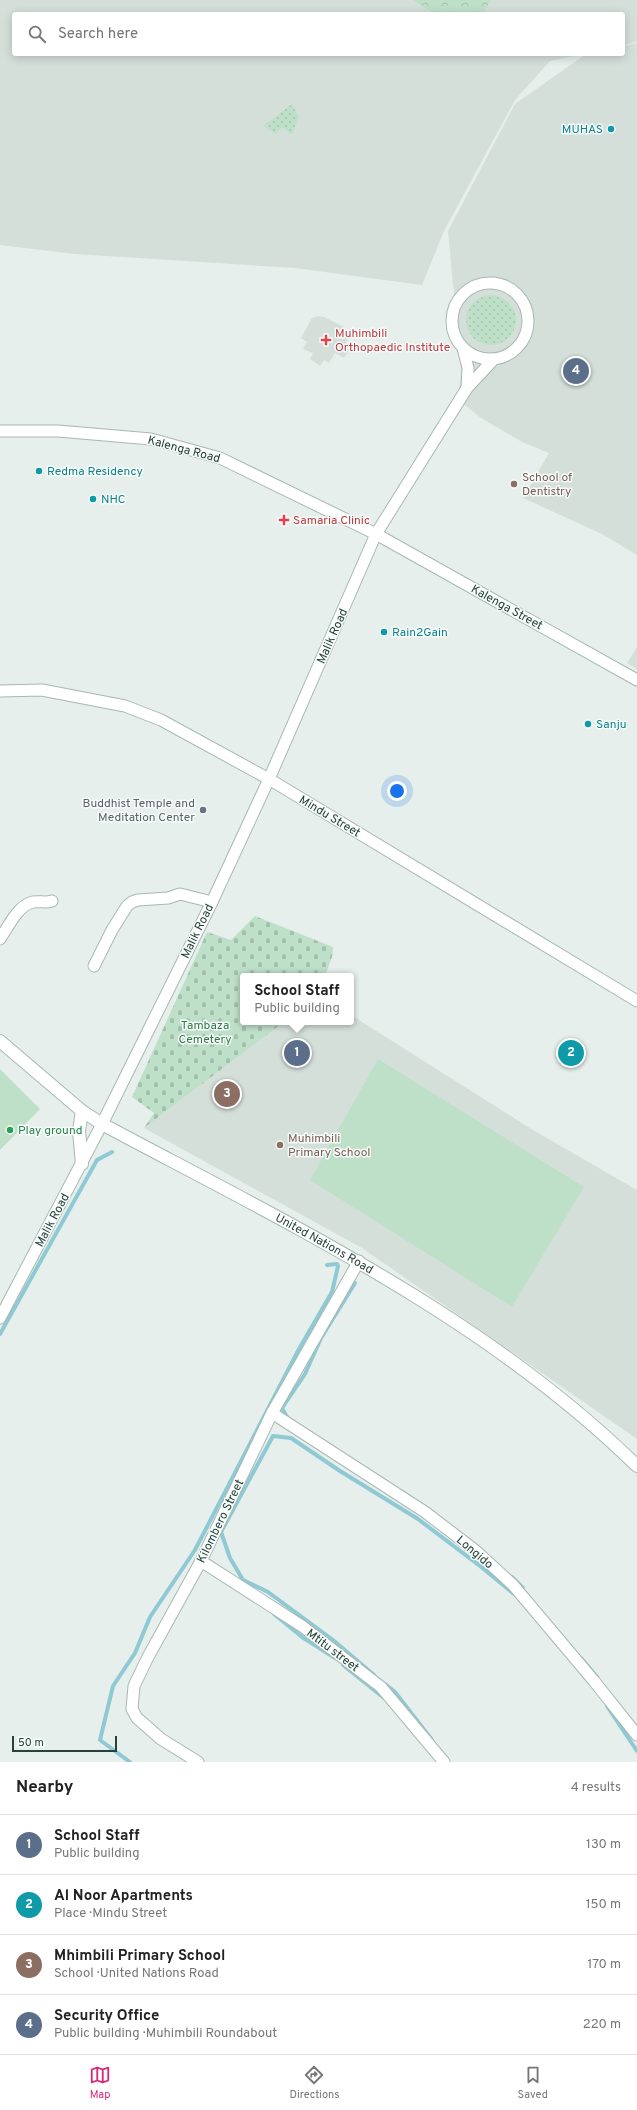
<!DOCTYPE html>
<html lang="en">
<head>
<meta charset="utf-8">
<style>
	body { margin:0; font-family:Overpass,sans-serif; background:#f6f6f6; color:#222 }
	.scale { position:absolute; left:12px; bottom:10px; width:105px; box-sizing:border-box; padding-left:4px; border:2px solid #24423a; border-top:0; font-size:11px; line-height:14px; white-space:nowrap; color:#24423a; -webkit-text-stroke:3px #f7fbf9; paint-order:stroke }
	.you { position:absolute; left:397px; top:791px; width:14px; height:14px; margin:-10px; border:3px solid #fff; border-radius:50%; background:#1a73e8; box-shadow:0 0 0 6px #1a73e833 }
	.badge { display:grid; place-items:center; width:26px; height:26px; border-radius:50%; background:#db2777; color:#fff; font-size:13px; font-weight:700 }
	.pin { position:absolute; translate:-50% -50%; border:2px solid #fff; box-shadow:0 1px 4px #0006 }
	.popup { position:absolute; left:240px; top:973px; width:114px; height:52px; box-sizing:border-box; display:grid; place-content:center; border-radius:4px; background:#fff; filter:drop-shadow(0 1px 3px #0005); font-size:13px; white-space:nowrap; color:#767676 }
	.popup b { font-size:15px; color:#222 }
	.popup::after { content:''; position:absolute; left:50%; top:100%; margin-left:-8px; border:8px solid transparent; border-top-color:#fff }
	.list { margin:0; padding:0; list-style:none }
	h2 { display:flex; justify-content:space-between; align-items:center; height:52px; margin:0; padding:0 16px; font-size:17px }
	h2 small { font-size:13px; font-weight:400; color:#767676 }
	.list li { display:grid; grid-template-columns:26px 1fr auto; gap:12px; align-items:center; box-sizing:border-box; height:60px; padding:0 16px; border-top:1px solid #e0e0e0 }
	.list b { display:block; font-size:15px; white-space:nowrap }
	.list p { margin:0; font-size:13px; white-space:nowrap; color:#767676 }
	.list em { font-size:13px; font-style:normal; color:#767676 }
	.icon { flex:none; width:22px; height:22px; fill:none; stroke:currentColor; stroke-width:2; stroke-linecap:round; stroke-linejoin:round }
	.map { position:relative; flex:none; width:637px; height:1762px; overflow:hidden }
	.search { position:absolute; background:#fff; box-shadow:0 2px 10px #0003; left:12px; right:12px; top:12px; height:44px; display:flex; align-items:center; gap:10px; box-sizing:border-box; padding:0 14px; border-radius:4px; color:#767676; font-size:15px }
	.sheet { height:292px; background:#fff }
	nav { display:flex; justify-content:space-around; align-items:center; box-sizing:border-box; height:56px; border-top:1px solid #e0e0e0; background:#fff; font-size:11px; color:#767676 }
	nav a { display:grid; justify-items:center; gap:2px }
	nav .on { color:#db2777 }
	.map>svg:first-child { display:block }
</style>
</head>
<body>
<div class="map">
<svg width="637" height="1762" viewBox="0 0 637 1762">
	<defs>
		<pattern id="grass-dots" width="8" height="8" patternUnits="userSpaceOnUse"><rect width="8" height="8" fill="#bfe0c8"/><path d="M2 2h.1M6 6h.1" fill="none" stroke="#a4c1ad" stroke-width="1.8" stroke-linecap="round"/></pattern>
		<pattern id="cemetery-stones" width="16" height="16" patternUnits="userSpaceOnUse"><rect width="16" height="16" fill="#bfe0c8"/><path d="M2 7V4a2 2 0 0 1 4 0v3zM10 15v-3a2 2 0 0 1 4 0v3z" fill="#a4c1ad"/></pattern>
		<pattern id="park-crowns" width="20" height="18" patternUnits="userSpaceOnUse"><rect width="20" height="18" fill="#bfe0c8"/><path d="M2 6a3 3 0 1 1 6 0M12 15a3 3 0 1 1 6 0" fill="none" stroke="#a4c1ad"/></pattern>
	</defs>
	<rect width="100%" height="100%" fill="#e6efeb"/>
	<g fill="#d4dfda">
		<polygon points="0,0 637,0 637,42 623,45 623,14 14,14 14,54 583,54 550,61 515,100 444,231 422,285 295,268 75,254 0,245"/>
		<polygon points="637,43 637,555 602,534 523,498 549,453 522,442 481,418 456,398 460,384 461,369 448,231 515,104 586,54 623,54 623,46"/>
		<polygon points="318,316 324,317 344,327 340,334 348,338 346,343 352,346 344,358 335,353 329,363 324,360 320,366 310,359 313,353 303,349 307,342 301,338 312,318"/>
		<polygon points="637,647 637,669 627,663"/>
		<polygon points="351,1015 533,1130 637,1190 637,1439 362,1248 144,1128 284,1022 351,1022"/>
	</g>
	<g fill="url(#grass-dots)">
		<polygon points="292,104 299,117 292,135 282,127 276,134 263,126"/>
		<circle cx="491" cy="320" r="25"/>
	</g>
	<polygon fill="url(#cemetery-stones)" points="255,916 333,947 332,957 325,976 243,976 243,1022 284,1022 144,1128 154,1113 132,1097 207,932 231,940"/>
	<polygon fill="url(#park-crowns)" points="413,0 491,0 482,14 435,14"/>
	<g fill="#bfe0c8">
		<polygon points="378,1059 584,1187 512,1307 310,1180"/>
		<polygon points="0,1069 40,1109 0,1150"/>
	</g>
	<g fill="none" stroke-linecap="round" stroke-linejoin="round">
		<g stroke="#8ec9d4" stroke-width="4">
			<polyline points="0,1334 97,1160 112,1152"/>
			<polyline points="288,1419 282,1408 305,1374 321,1338 355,1283"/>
			<polyline points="512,1577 523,1588"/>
			<polyline points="274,1614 302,1637 335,1658"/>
			<polyline points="581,1658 597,1677"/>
			<polyline points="343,1665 384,1698"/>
			<polyline points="374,1675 333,1640 268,1592 243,1580 230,1558 221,1532 273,1436 291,1438 340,1471 418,1519 480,1566 514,1594"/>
			<polyline points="385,1684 395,1692 432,1740"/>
			<polyline points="607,1706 637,1751"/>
			<polyline points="130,1762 100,1740 113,1686 135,1653 150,1617 195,1550 299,1349 332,1292 338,1266 337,1264 327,1265"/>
		</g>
		<defs>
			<g id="minor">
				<circle cx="490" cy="321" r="38"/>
				<polyline points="463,348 468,368 467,388"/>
				<polyline points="0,431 58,431 151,439 220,458 376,534 637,680"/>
				<polyline points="0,691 42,690 125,706 161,720 269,779 637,1001"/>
				<path d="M0,939C8,927 18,905 33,902C40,901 46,903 52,901"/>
				<polyline points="94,966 112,930 127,906 132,902 138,900 168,898 180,894 212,902"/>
				<polyline points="0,1318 102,1124 212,902 269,779 376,534 467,388 494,359"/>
				<polyline points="272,1413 425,1512 476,1551 513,1585 594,1681 637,1735"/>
				<polyline points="201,1561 302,1626 381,1687 444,1762"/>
				<polyline points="198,1762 161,1739 137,1718 132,1709 134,1686 148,1657 201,1561 272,1413 359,1261"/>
			</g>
			<g id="tertiary">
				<path id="s1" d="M0,1041L82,1111L102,1124C289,1224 484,1316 637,1466"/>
				<polyline points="82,1111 79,1131 82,1164"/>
			</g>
		</defs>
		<use href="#minor" stroke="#a8b8b2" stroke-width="13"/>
		<use href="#tertiary" stroke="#a8b8b2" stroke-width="14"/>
		<use href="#minor" stroke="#fff" stroke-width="11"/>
		<use href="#tertiary" stroke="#fff" stroke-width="12"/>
	</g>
	<g fill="#0f9aa8" stroke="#f7fbf9" stroke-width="1.5">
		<circle cx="611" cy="129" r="4"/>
		<circle cx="39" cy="471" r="4"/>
		<circle cx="93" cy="499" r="4"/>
		<circle cx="384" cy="632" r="4"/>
		<circle cx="588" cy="724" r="4"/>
	</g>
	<g fill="#e0444e" stroke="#f7fbf9" stroke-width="1.5">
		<path d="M324 334h4v4h4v4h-4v4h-4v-4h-4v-4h4z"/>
		<path d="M282 514h4v4h4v4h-4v4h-4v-4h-4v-4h4z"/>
	</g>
	<g fill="#8d6e63" stroke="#f7fbf9" stroke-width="1.5">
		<circle cx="514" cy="484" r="4"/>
		<circle cx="280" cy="1145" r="4"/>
	</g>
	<circle fill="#6b7280" stroke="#f7fbf9" stroke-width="1.5" cx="203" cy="810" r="4"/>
	<circle fill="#2e9e5b" stroke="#f7fbf9" stroke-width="1.5" cx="10" cy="1130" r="4"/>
	<g text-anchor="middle" stroke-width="3" stroke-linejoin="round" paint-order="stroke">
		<g font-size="12" fill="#0d838f" stroke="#f7fbf9" text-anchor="start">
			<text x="603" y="133" text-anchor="end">MUHAS</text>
			<text x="47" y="475">Redma Residency</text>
			<text x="101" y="503">NHC</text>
			<text x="392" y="636">Rain2Gain</text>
			<text x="596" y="728">Sanju</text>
		</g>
		<g font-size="12" fill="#be3a42" stroke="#f7fbf9" text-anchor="start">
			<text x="335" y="337">Muhimbili<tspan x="335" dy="14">Orthopaedic Institute</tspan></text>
			<text x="293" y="524">Samaria Clinic</text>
		</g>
		<g font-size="12" fill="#24423a" stroke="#f7fbf9">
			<text transform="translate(184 449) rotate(15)" y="4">Kalenga Road</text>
			<text transform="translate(507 607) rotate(29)" y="4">Kalenga Street</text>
			<text transform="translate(332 636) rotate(-66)" y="4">Malik Road</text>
			<text transform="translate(330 816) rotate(31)" y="4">Mindu Street</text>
			<text transform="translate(197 931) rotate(-64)" y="4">Malik Road</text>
			<text transform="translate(52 1220) rotate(-62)" y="4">Malik Road</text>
			<text dy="4" stroke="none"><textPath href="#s1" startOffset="384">United Nations Road</textPath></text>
			<text transform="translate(220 1521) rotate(-64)" y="4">Kilombero Street</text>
			<text transform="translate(475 1552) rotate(40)" y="4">Longido</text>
			<text transform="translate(333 1650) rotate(37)" y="4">Mtitu street</text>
		</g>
		<g font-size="12" fill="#785e54" stroke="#f7fbf9" text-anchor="start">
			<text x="522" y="481">School of<tspan x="522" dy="14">Dentistry</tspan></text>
			<text x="288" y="1142">Muhimbili<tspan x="288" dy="14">Primary School</tspan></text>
		</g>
		<g font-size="12" fill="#5b616d" stroke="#f7fbf9" text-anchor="end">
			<text x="195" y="807">Buddhist Temple and<tspan x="195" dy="14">Meditation Center</tspan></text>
		</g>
		<g font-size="12" fill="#2d7a4b" stroke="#f7fbf9">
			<text x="205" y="1029">Tambaza<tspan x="205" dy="14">Cemetery</tspan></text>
		</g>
		<g font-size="12" fill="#27864d" stroke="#f7fbf9" text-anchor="start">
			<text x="18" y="1134">Play ground</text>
		</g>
	</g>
</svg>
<div class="scale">50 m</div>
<div class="you"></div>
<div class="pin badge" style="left:297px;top:1053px;background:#5c6f8a">1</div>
<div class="popup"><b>School Staff</b>Public building</div>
<div class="pin badge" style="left:571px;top:1053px;background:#0f9aa8">2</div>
<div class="pin badge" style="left:227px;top:1094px;background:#8d6e63">3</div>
<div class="pin badge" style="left:576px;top:371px;background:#5c6f8a">4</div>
<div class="search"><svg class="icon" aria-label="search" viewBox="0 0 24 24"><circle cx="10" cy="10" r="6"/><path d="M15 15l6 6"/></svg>Search here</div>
</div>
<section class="sheet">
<h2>Nearby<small>4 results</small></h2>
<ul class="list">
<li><span class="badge" style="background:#5c6f8a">1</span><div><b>School Staff</b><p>Public building</p></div><em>130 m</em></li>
<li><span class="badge" style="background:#0f9aa8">2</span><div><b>Al Noor Apartments</b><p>Place · Mindu Street</p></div><em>150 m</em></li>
<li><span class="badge" style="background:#8d6e63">3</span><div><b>Mhimbili Primary School</b><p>School · United Nations Road</p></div><em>170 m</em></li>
<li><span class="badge" style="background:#5c6f8a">4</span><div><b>Security Office</b><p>Public building · Muhimbili Roundabout</p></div><em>220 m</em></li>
</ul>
</section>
<nav>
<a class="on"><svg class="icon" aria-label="map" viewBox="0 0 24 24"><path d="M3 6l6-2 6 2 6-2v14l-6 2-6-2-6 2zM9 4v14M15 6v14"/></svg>Map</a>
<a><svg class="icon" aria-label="directions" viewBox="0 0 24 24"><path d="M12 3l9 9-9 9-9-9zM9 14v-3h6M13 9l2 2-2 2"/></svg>Directions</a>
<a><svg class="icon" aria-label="saved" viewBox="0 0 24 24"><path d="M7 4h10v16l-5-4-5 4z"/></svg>Saved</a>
</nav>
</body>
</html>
